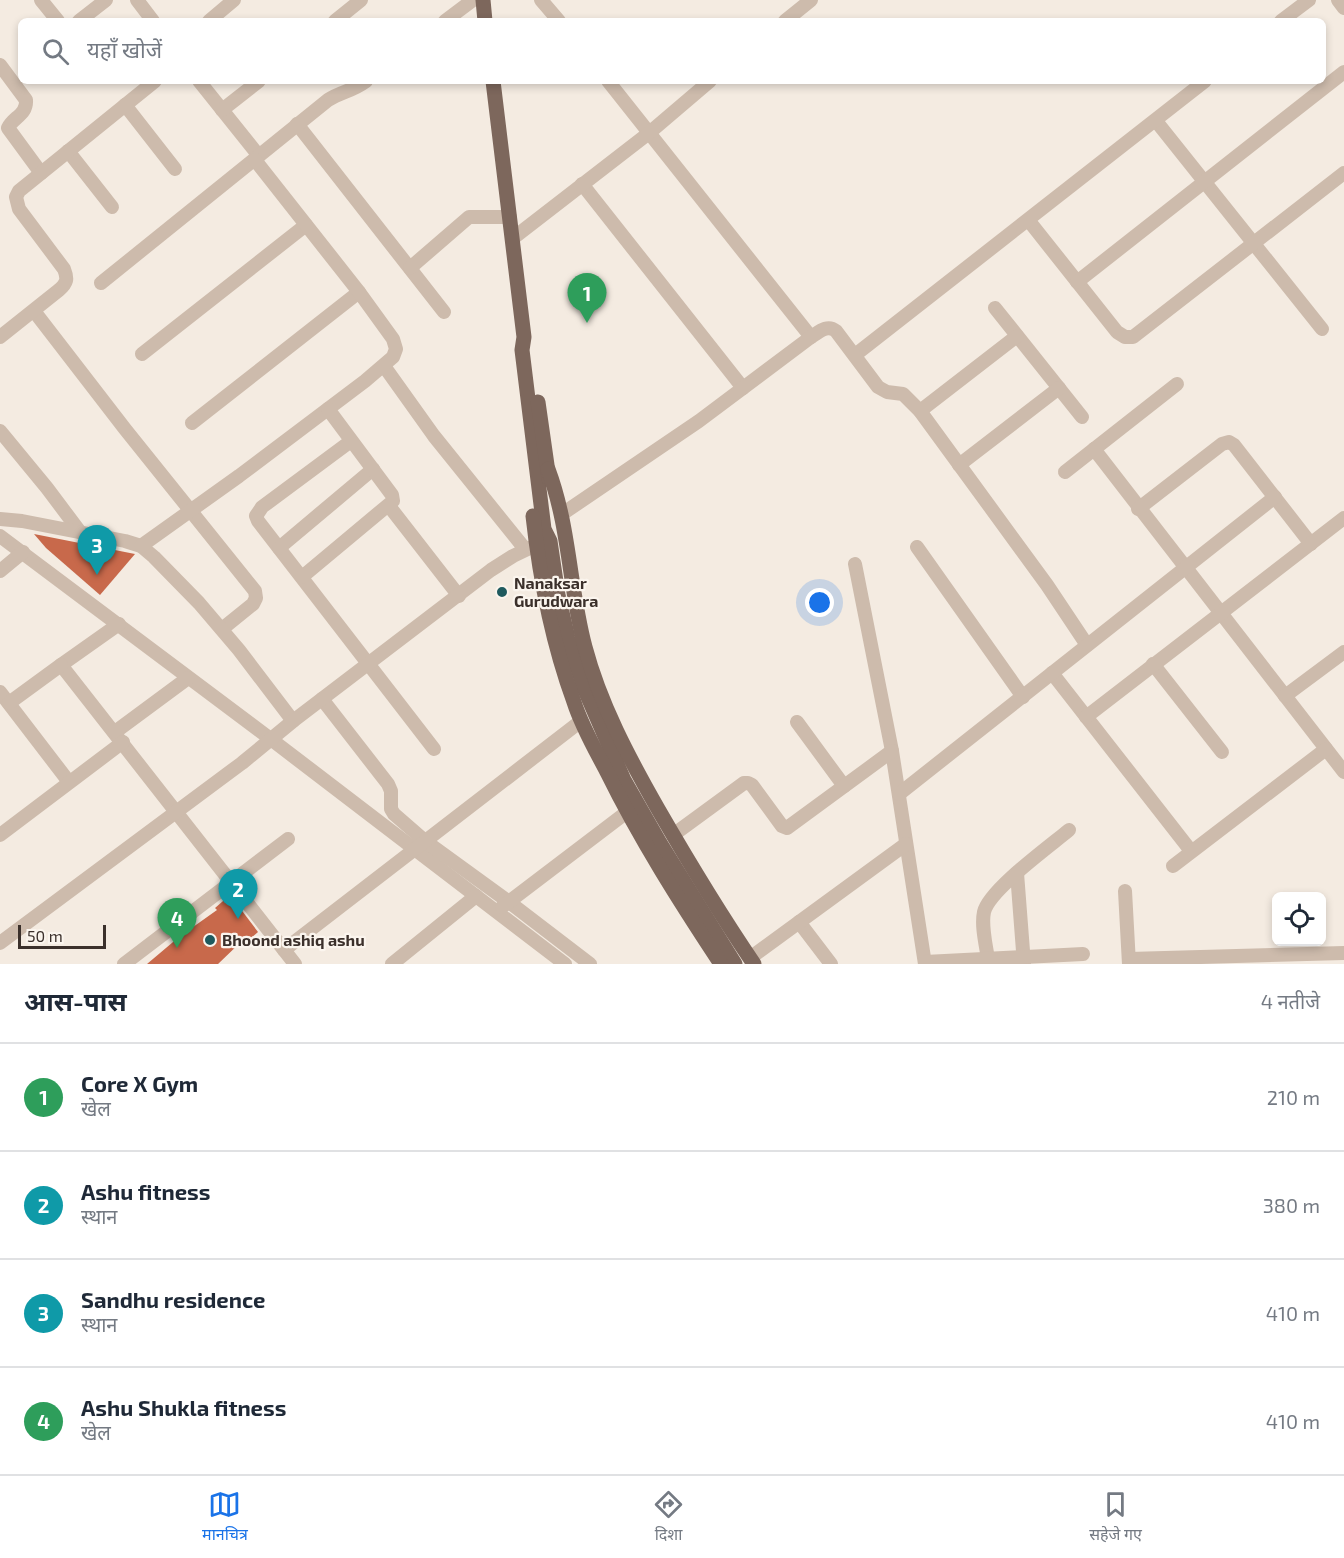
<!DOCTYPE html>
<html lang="hi">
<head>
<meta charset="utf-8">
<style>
	body { margin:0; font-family:"Exo 2","Noto Sans Devanagari",sans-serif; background:#f6f6f7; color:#1f2937 }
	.controls { position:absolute; right:18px; bottom:18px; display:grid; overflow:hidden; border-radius:9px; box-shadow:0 3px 9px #0003 }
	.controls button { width:54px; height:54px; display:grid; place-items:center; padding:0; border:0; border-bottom:2px solid #e0e1e3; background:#fff; color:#1f2937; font:30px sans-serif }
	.scale { position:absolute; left:18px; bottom:15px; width:88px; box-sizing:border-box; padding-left:6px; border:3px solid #3b302b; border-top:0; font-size:16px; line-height:21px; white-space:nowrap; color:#3b302b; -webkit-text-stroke:4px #fbf5ee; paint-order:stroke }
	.you { position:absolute; left:820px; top:603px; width:21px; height:21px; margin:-15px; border:4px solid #fff; border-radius:50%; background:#1a73e8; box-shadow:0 0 0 9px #1a73e833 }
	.badge { display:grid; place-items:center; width:39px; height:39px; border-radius:50%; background:#1a73e8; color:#fff; font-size:20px; font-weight:700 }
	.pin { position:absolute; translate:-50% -50px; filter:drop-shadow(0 2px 3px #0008) }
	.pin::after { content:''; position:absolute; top:32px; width:21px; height:18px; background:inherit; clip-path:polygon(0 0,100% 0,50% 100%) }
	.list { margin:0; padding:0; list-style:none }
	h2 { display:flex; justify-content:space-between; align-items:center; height:78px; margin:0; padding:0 24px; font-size:26px }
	h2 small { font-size:20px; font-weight:400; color:#747a83 }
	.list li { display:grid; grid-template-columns:39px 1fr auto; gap:18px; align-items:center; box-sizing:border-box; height:108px; padding:0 24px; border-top:2px solid #e0e1e3 }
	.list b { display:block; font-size:22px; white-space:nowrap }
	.list p { margin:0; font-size:20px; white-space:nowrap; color:#747a83 }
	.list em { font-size:20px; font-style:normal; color:#747a83 }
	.icon { flex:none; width:33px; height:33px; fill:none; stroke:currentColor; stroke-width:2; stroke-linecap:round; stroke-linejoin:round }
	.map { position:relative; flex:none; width:1344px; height:964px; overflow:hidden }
	.search { position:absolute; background:#fff; box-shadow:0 3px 9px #0003; left:18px; right:18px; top:18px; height:66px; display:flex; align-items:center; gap:15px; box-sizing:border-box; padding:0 21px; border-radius:9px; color:#747a83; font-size:22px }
	.sheet { height:510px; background:#fff }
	nav { display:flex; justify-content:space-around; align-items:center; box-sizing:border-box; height:84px; border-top:2px solid #e0e1e3; background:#fff; font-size:16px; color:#747a83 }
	nav a { display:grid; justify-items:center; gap:3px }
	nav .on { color:#1a73e8 }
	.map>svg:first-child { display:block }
</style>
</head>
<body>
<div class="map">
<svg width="1344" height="964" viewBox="0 0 1344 964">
	<rect width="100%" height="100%" fill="#f4ebe1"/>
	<g fill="#c8694b">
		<polygon points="34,534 135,554 100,595 46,548"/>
		<polygon points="230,895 258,932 245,943 243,940 218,964 147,964 179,937 217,910 215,908"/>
	</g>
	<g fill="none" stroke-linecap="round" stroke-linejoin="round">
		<g stroke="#cdbbac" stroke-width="14">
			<polyline points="41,0 58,21"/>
			<polyline points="137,0 153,21"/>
			<polyline points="541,0 559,21"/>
			<polyline points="1338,0 1344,8"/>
			<polyline points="79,21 106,0"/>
			<polyline points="209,21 234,0"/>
			<polyline points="335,21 361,0"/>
			<polyline points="445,21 473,0"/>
			<polyline points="785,21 811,0"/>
			<polyline points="1281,21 1309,0"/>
			<path d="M0,65L26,100C27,115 13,117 8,128L41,173"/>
			<polyline points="199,81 259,156"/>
			<polyline points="608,81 811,337"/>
			<polyline points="125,105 175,169"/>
			<polyline points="222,110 259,81"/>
			<polyline points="1156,121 1322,329"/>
			<polyline points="297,124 444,312"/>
			<polyline points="68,151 112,207"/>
			<polyline points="582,184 743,388"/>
			<polyline points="1029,221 1117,332 1125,337 1133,337 1344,173"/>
			<polyline points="512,239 649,133 710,81"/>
			<polyline points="410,268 469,217 510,217"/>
			<polyline points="1077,282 1344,72"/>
			<path d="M101,283L328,100C342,91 351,92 366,81"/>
			<polyline points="995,308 1082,417"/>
			<polyline points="34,311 125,429 255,591 256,598 253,604 222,629"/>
			<path d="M0,337L59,290C67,283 68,279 64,269L19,209L16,197L19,191L155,81"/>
			<polyline points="142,354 306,225"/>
			<polyline points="855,355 1205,81"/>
			<polyline points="384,366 434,436 525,549"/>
			<polyline points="920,411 1017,336"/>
			<polyline points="192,423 359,292"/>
			<polyline points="0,431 47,488 80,532"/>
			<polyline points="351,441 262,507 256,516 258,521 434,749"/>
			<polyline points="1094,449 1344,772"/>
			<polyline points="959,465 1059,388"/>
			<polyline points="1065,472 1177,384"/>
			<polyline points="389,506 459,596"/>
			<polyline points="1138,509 1222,444 1229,442 1234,445 1311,544"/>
			<path d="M562,514L699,421L811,337C819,332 827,324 836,331L878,387L887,392L903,394L920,411L1047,585L1087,645"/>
			<polyline points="0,519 22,521 125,541 141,546 154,557 199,603 239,650 293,721"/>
			<polyline points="0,536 272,740 565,964"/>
			<polyline points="141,546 239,476 365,381 393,357 396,349 393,339 359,292 255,160"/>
			<polyline points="917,547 1023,697"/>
			<polyline points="279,548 373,469"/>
			<polyline points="855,564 892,751 925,964"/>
			<polyline points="0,571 23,552"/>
			<polyline points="302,577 393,501 392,495 328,409"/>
			<polyline points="119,624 61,665 295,964"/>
			<polyline points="1153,664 1222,752"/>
			<polyline points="1052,673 1191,851"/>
			<polyline points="0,692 69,782"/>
			<polyline points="1285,696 1344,652"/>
			<polyline points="322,699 388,784 391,791 391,809 394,814 425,841 509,902 590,964"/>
			<polyline points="9,703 61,665"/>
			<polyline points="1086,717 1344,518"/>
			<polyline points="797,722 844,786"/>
			<polyline points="115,732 188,678"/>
			<polyline points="899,794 1275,497"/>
			<polyline points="0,835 123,742"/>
			<polyline points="673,835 744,783 748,783 752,785 782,826 787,828 892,751"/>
			<polyline points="1173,866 1326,749"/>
			<polyline points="1017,873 1024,964"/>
			<polyline points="1125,891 1129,964"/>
			<polyline points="502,907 627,812"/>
			<polyline points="799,922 831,964"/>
			<polyline points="0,943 242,763 293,721 491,570 513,556 536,545"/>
			<polyline points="284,950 581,721"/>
			<polyline points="750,958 906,844"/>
			<path d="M988,959C986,945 981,926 984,912C989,890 1050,846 1069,830"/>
			<polyline points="1129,959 1344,953"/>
			<polyline points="925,962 1083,954"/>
			<polyline points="124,964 288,839"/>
			<polyline points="392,964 476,896"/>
		</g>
		<g stroke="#7d675c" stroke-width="15">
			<polyline points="483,0 485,21"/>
			<polyline points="493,81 524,337 522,350 544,529 550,541 558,595 568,638 584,688 624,780 660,843 735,964"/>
			<polyline points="538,402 549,479"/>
			<path d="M548,469C570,528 569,587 585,647C600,704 629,758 658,809C688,861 720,914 754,964"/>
			<path d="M533,516C540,580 552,642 574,702C582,727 595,749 607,772C640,839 680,902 721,964"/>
		</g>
	</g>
	<g fill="#1f5a5e" stroke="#fbf5ee" stroke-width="2">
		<circle cx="502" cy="592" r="6"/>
		<circle cx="210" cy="940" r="6"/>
	</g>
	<g text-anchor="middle" stroke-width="4.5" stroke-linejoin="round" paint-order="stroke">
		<g font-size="16" font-weight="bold" fill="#3b302b" stroke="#fbf5ee" text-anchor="start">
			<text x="514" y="589">Nanaksar<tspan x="514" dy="18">Gurudwara</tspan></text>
			<text x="222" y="946">Bhoond ashiq ashu</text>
		</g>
	</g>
</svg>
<div class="controls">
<button><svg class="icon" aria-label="locate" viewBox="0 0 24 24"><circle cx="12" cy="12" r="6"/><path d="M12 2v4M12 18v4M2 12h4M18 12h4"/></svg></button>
</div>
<div class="scale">50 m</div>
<div class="you"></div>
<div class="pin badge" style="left:587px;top:323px;background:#2e9e5b">1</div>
<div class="pin badge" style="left:238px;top:919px;background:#0f9aa8">2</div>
<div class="pin badge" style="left:97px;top:575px;background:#0f9aa8">3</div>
<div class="pin badge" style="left:177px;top:948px;background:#2e9e5b">4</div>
<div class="search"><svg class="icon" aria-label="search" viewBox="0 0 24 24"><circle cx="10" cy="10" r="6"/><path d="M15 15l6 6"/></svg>यहाँ खोजें</div>
</div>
<section class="sheet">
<h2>आस-पास<small>4 नतीजे</small></h2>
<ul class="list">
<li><span class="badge" style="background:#2e9e5b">1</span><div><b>Core X Gym</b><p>खेल</p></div><em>210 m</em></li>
<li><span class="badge" style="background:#0f9aa8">2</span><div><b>Ashu fitness</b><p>स्थान</p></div><em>380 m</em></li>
<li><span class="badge" style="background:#0f9aa8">3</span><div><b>Sandhu residence</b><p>स्थान</p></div><em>410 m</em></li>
<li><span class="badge" style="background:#2e9e5b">4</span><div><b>Ashu Shukla fitness</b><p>खेल</p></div><em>410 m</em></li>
</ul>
</section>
<nav>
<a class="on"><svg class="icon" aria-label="map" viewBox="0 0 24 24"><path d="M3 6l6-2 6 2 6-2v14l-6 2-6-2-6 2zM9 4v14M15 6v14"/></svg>मानचित्र</a>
<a><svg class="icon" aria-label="directions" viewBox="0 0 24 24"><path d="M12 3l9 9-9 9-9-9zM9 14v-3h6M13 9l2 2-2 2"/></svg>दिशा</a>
<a><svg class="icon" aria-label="saved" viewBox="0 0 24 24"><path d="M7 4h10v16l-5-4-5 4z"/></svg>सहेजे गए</a>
</nav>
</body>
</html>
